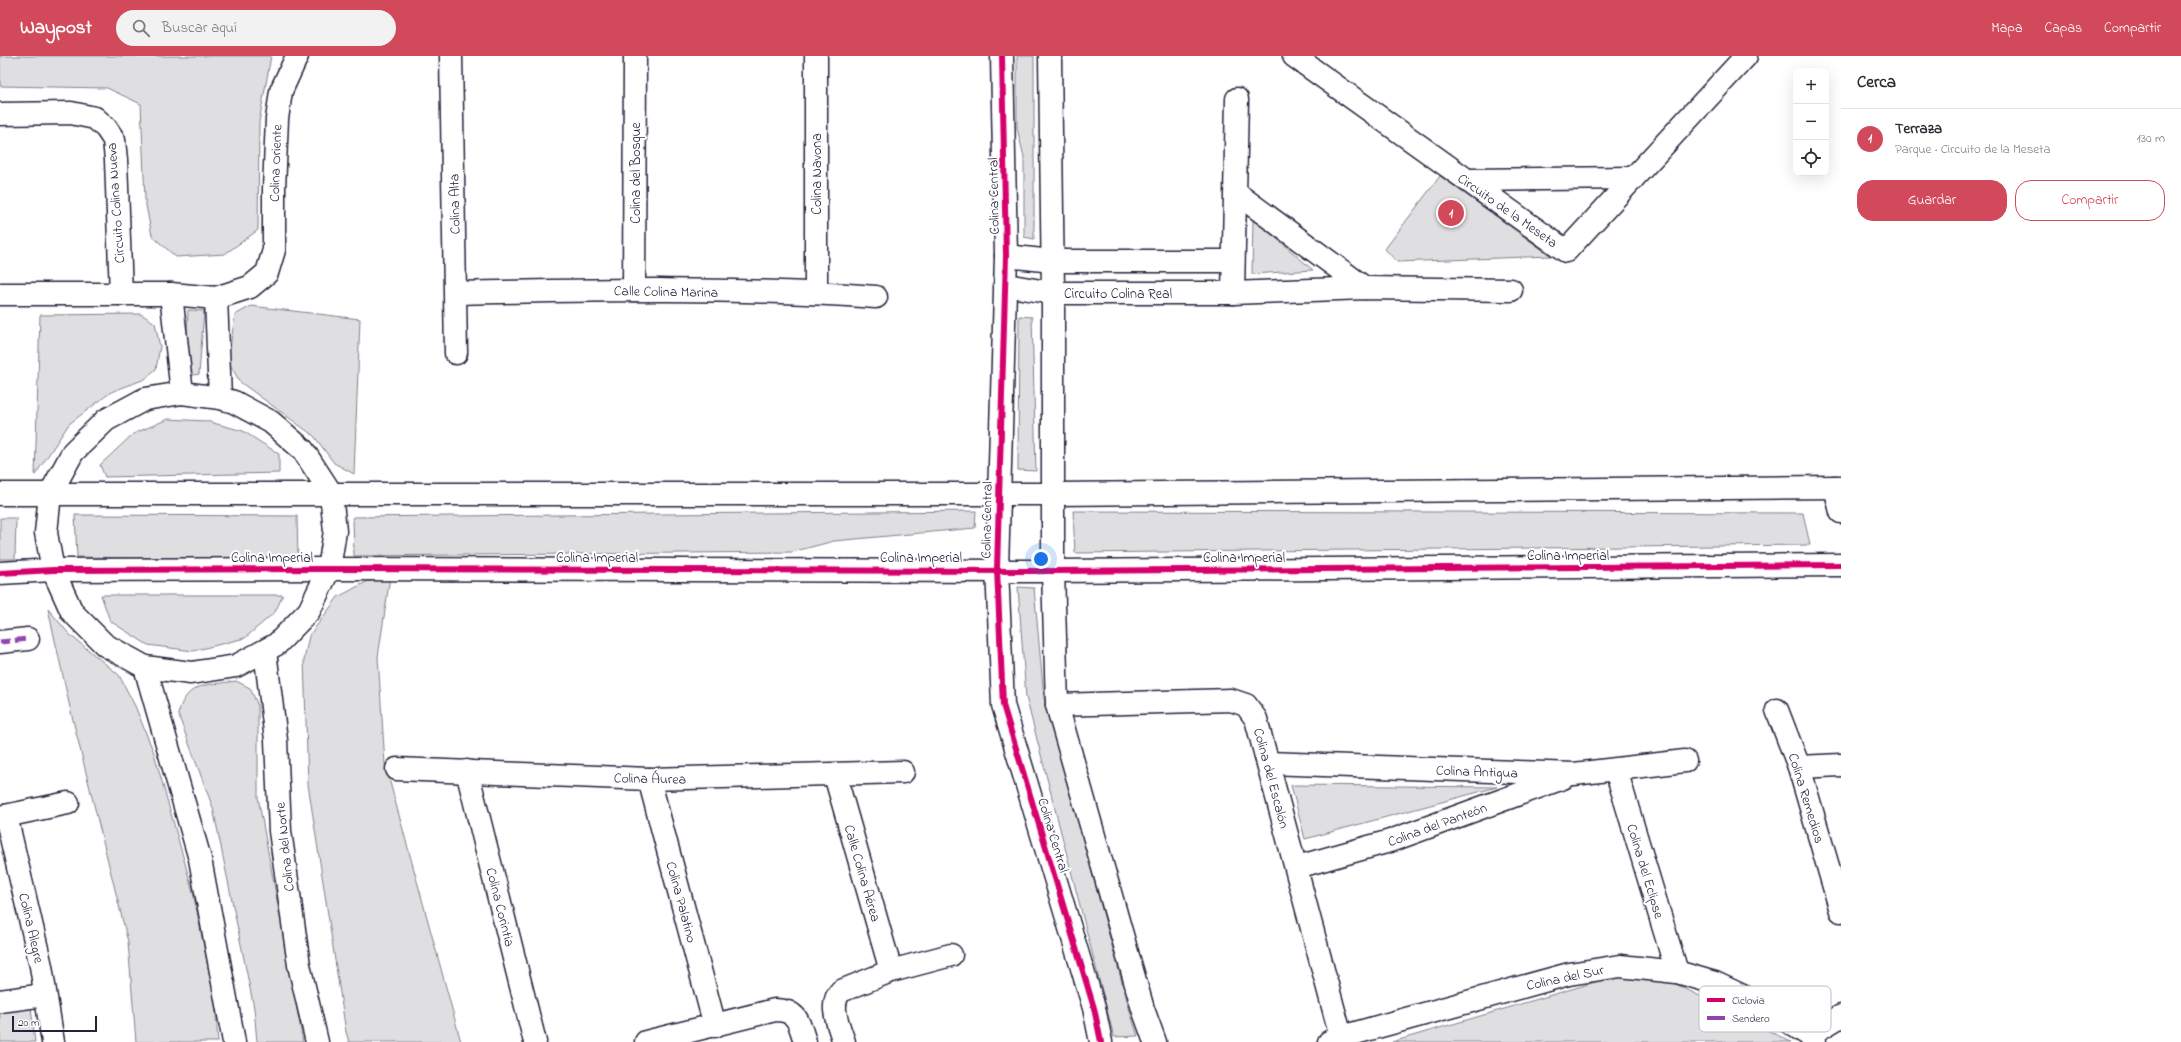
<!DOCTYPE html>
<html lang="es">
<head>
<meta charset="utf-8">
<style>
	body { margin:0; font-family:"Indie Flower",sans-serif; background:#f2f2f3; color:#2b2b33 }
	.controls { position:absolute; right:12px; top:12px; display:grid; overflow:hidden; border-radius:8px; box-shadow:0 4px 16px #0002 }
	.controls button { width:36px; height:36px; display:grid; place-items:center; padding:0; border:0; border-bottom:1px solid #e1e1e2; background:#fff; color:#2b2b33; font:20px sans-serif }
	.scale { position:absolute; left:12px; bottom:10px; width:85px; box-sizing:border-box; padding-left:4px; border:2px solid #22223b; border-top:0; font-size:11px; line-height:14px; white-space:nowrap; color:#22223b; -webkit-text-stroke:3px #fff; paint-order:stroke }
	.you { position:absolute; left:1041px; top:503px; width:14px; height:14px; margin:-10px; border:3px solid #fff; border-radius:50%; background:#1a73e8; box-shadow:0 0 0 6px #1a73e833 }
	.badge { display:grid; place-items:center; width:26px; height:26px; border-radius:50%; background:#d1495b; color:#fff; font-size:13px; font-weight:700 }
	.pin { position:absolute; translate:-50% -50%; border:2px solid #fff; box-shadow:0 1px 4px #0006 }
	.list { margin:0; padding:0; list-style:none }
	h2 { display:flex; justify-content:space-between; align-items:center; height:52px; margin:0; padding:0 16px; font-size:17px }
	h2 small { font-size:13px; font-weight:400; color:#7c7c81 }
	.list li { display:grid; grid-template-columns:26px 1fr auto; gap:12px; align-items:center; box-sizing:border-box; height:60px; padding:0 16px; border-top:1px solid #e1e1e2 }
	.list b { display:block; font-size:15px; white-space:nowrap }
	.list p { margin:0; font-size:13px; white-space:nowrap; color:#7c7c81 }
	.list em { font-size:13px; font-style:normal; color:#7c7c81 }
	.actions { display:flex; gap:8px; padding:12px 16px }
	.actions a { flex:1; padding:9px 0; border:1px solid #d1495b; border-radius:16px; text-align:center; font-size:14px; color:#d1495b }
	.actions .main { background:#d1495b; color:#fff }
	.icon { flex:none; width:22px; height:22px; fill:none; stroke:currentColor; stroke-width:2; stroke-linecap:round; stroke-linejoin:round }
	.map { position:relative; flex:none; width:1841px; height:986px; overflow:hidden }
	header { display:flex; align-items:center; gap:24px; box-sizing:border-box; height:56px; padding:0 20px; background:#d1495b; color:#fff }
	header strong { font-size:19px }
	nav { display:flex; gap:22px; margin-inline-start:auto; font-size:14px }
	.search { width:280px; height:36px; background:#f2f2f3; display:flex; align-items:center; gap:10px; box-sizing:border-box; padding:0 14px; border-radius:22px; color:#7c7c81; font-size:15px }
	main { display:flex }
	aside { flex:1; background:#fff }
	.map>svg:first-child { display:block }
</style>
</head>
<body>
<header>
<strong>Waypost</strong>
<div class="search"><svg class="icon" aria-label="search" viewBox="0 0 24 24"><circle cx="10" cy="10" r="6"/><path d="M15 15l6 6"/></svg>Buscar aquí</div>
<nav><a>Mapa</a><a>Capas</a><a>Compartir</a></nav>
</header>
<main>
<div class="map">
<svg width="1841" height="986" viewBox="0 0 1841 986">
	<rect width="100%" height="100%" fill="#fff"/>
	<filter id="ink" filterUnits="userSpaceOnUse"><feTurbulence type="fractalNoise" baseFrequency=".025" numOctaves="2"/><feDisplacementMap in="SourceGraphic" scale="8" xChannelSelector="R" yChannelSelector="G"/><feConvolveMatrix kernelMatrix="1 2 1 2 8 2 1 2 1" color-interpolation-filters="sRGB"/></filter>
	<g filter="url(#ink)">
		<g fill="#dfdfe2" stroke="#80808e">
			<polygon points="0,0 271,0 259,66 258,174 225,198 176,201 152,180 145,144 141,48 107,32 0,30"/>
			<polygon points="1017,0 1034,0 1034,183 1024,181 1024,101 1017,72"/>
			<polygon points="1440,120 1551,200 1397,206 1385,193"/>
			<polygon points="1253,162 1313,214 1252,218"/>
			<polygon points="251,250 360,263 354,418 334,407 314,380 240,326 228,305 235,259"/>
			<polygon points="188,254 204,255 199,318 185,321"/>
			<polygon points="141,258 155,267 160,291 156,313 145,323 111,336 69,368 35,419 40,259"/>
			<polygon points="1019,260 1032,261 1036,415 1018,414"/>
			<polygon points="168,363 206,365 243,375 279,398 279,417 105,421 100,409 133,378"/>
			<polygon points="976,455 975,472 834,485 792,496 354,500 353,461"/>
			<polygon points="1073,455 1803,457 1810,489 1075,497"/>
			<polygon points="75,459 297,460 298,504 77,501"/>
			<polygon points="0,462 16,462 15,503 0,503"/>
			<polygon points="390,521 378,601 385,708 461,986 349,986 346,976 308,728 304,604 309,580 338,541 366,526"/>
			<polygon points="1018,531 1034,532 1044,642 1131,959 1138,980 1114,981 1026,641"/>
			<polygon points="101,539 283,539 275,556 245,582 193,595 148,589 110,565"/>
			<polygon points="48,553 70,579 119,619 135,650 154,697 193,836 215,946 218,986 136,986 128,886 71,656"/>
			<path d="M236,625L250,632L258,650V741L303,986H257L254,952L213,752L178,658C187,625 206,630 236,625Z"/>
			<polygon points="1291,729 1497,731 1305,783"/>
			<polygon points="1616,920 1674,927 1791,986 1392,986"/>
			<polygon points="31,951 35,986 0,986 0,956"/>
		</g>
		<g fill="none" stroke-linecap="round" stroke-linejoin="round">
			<defs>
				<g id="minor">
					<polyline points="451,0 456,297"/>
					<polyline points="1002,0 1006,200 997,513 1003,649 1094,952 1101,986"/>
					<polyline points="1050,0 1053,237 1053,515 1057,649 1143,953 1155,986"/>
					<polyline points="1294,0 1566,195 1746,0"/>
					<polyline points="0,58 71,57 95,62 106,72 114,84 116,104 121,238"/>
					<polyline points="1467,124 1633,122"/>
					<polyline points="1236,137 1365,232"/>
					<polyline points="1006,200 1052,205 1233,205"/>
					<polyline points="1005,229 1053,237 1233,237 1365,232 1511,234"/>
					<polyline points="634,234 635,0"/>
					<path d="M456,237C596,234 736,231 876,241"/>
					<polyline points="816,237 816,0"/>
					<polyline points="1233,237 1237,43"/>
					<polyline points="0,238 171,238 216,242 250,231 267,217 274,194 274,133 277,63 281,35 297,0"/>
					<polyline points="171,238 182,337"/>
					<polyline points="216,242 220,342"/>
					<polygon points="182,337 220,342 234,346 271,366 303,394 331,437 335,475 329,513 309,555 277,588 236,610 191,617 145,611 105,589 72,556 53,514 46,477 50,438 73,396 106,364 145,343"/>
					<polyline points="1835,431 1841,456"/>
					<polyline points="0,438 1054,438 1841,431"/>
					<polyline points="0,517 53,514 329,513 1053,515 1841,509"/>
					<polyline points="0,586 28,583"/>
					<polyline points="265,595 276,684 280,775 299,909 317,986"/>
					<polyline points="145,611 200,803 234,986"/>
					<polyline points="1057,649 1231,644 1246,649 1256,663 1341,981"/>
					<polyline points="1777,654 1799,711 1841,855"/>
					<polyline points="1268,707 1574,718 1685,705"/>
					<polyline points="1799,711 1841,709"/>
					<polyline points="397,713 649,723 903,716"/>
					<polyline points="1616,714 1677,916"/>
					<polyline points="467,715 535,986"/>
					<polyline points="835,719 891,915"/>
					<polyline points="649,723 715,970"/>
					<polyline points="6,760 41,910 53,986"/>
					<polyline points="0,761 68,747"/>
					<polyline points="1297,811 1390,785 1563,722"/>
					<polyline points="0,945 45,939"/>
					<polyline points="1809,979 1841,960"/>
					<path d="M646,986L775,954C798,954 799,967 805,986"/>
					<path d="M844,986C839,970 828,948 841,935L891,915L951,899"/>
					<polyline points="1329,986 1341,981 1569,918 1620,910 1677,916 1715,927 1764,950 1809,979 1814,986"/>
				</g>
			</defs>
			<use href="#minor" stroke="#22223b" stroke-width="25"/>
			<use href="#minor" stroke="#fff" stroke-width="22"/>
			<polyline stroke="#8e44ad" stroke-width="5" stroke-dasharray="10 5" stroke-linecap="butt" points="0,586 28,583"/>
			<defs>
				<g id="cycleway">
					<polyline points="1002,0 1006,200 997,513 1003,649 1094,952 1101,986"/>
					<polyline points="0,517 53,514 329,513 1053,515 1841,509"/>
				</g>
			</defs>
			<use href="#cycleway" stroke="#fff" stroke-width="8"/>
			<use href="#cycleway" stroke="#d6006c" stroke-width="6"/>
		</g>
	</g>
	<g text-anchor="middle" stroke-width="4" stroke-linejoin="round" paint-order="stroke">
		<g font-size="14" fill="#22223b" stroke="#fff">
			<text transform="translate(275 107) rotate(-88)" y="5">Colina Oriente</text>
			<text transform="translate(635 117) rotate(-90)" y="5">Colina del Bosque</text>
			<text transform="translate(816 118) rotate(-90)" y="5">Colina Navona</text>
			<text transform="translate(993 140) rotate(-91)" y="5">Colina Central</text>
			<text transform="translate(115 147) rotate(-94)" y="5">Circuito Colina Nueva</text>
			<text transform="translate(454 148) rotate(-91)" y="5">Colina Alta</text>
			<text transform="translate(1508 154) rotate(35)" y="5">Circuito de la Meseta</text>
			<text transform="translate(666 235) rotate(1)" y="5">Calle Colina Marina</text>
			<text x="1118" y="242">Circuito Colina Real</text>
			<text transform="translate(986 464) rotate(-89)" y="5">Colina Central</text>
			<text x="1568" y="504">Colina Imperial</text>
			<text x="272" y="506">Colina Imperial</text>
			<text x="597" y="506">Colina Imperial</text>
			<text x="921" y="506">Colina Imperial</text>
			<text x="1244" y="506">Colina Imperial</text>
			<text transform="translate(1477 715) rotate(2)" y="5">Colina Antigua</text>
			<text transform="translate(650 722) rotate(1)" y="5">Colina Áurea</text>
			<text transform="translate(1272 722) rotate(75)" y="5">Colina del Escalón</text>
			<text transform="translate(1807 742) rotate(73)" y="5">Colina Remedios</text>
			<text transform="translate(1437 768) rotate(-20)" y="5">Colina del Panteón</text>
			<text transform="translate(1054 779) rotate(73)" y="5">Colina Central</text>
			<text transform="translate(284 791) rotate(-96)" y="5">Colina del Norte</text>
			<text transform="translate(1646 815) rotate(73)" y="5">Colina del Eclipse</text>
			<text transform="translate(863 817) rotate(74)" y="5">Calle Colina Aérea</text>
			<text transform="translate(682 846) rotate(75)" y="5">Colina Palatino</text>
			<text transform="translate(501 851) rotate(76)" y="5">Colina Corintia</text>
			<text transform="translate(32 872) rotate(77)" y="5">Colina Alegre</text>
			<text transform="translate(1565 921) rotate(-12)" y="5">Colina del Sur</text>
		</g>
	</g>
	<rect x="1699" y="930" width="132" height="46" rx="6" fill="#fff" stroke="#bdbdc4" stroke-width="1"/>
	<rect x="1707" y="942" width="18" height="4" fill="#d6006c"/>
	<rect x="1707" y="960" width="18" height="4" fill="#8e44ad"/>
	<g font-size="11" fill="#22223b">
		<text x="1732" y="948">Ciclovía</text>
		<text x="1732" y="966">Sendero</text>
	</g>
</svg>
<div class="controls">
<button>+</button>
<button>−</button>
<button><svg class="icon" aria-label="locate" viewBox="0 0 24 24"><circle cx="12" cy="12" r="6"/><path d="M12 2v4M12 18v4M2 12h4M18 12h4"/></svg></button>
</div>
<div class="scale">20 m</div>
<div class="you"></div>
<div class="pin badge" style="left:1451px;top:157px">1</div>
</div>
<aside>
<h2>Cerca<small></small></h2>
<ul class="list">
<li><span class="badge">1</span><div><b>Terraza</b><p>Parque · Circuito de la Meseta</p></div><em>130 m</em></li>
</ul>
<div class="actions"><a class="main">Guardar</a><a>Compartir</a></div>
</aside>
</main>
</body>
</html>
